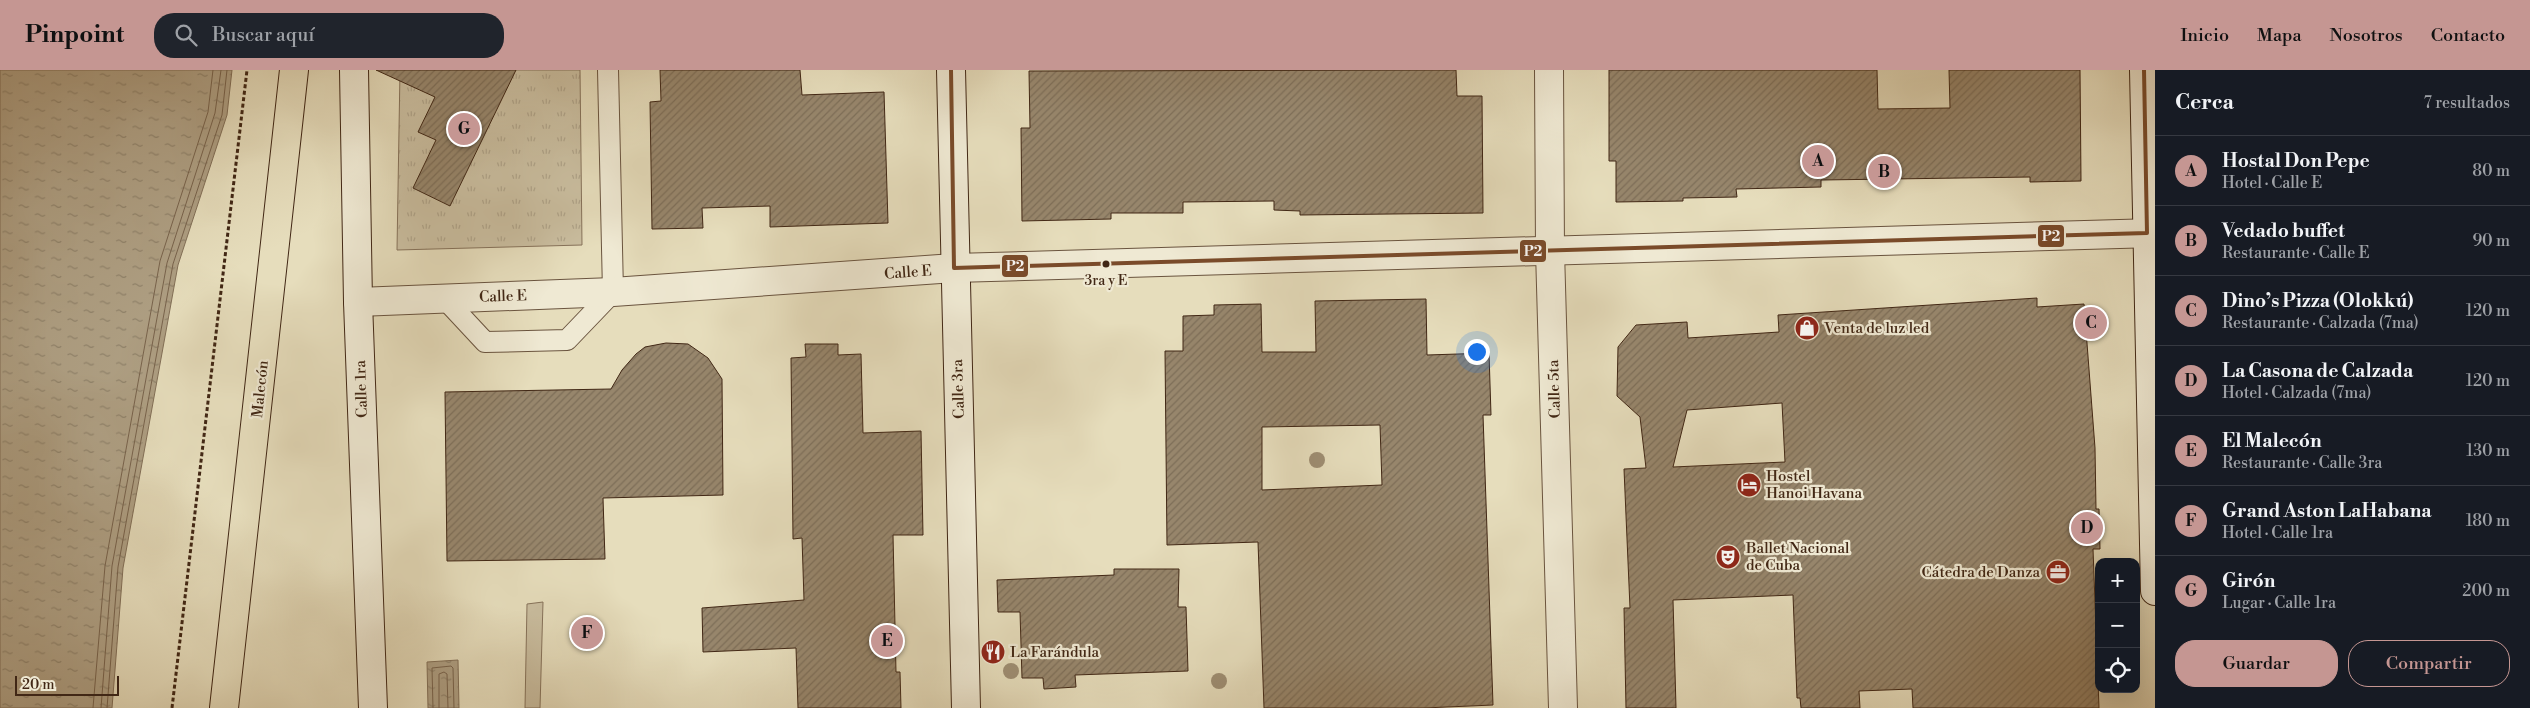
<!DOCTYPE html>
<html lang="es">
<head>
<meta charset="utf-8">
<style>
	body { margin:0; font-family:"Libre Bodoni",serif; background:#20242c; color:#f1f3f6 }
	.controls { position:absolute; right:15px; bottom:15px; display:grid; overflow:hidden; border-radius:10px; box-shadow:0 5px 20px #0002 }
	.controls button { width:45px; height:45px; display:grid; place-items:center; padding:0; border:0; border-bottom:1px solid #363941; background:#171b24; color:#f1f3f6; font:25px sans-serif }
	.scale { position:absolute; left:15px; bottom:12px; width:104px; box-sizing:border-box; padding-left:5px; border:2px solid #412715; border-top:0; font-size:14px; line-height:18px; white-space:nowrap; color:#412715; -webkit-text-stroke:4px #efe9d3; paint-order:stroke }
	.you { position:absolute; left:1476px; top:281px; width:18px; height:18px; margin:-12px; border:4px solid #fff; border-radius:50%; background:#1a73e8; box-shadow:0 0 0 8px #1a73e833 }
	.badge { display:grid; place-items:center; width:32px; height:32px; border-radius:50%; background:#c59692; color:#111; font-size:16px; font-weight:700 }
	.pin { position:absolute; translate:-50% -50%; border:2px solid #fff; box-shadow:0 1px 5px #0006 }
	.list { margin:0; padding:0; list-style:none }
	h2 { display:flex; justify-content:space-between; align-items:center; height:65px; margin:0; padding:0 20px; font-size:21px }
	h2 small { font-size:16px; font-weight:400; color:#9ea1a6 }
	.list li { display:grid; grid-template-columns:32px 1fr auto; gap:15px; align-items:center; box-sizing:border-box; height:70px; padding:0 20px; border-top:1px solid #363941 }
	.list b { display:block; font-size:19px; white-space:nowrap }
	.list p { margin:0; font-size:16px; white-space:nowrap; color:#9ea1a6 }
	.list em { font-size:16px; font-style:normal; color:#9ea1a6 }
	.actions { display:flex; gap:10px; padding:15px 20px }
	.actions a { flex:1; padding:11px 0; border:1px solid #c59692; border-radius:20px; text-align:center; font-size:18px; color:#c59692 }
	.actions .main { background:#c59692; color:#111 }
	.icon { flex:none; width:28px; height:28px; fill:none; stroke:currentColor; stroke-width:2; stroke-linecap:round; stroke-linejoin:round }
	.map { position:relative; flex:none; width:2155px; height:638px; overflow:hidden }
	header { display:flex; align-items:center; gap:30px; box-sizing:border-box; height:70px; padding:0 25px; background:#c59692; color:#111 }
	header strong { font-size:24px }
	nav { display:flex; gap:28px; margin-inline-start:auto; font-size:18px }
	.search { width:350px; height:45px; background:#20242c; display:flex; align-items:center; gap:12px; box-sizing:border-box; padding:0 18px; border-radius:20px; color:#9ea1a6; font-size:19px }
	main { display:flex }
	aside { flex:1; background:#171b24 }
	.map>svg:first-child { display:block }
</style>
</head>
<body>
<header>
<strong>Pinpoint</strong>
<div class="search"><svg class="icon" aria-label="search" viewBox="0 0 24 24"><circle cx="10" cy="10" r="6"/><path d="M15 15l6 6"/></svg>Buscar aquí</div>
<nav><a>Inicio</a><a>Mapa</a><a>Nosotros</a><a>Contacto</a></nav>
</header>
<main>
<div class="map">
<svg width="2155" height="638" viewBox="0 0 2155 638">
	<defs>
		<pattern id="grass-tufts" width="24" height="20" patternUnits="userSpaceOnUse" patternTransform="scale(1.25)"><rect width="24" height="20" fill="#cabea0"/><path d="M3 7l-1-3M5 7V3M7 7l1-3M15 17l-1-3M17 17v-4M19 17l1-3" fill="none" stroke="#afa389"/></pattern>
		<pattern id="water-ripples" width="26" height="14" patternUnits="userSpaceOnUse" patternTransform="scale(1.25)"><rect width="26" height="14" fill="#ae9f83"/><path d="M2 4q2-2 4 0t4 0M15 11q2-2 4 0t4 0" fill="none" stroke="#8f826a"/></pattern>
		<pattern id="building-hatch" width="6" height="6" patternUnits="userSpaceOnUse" patternTransform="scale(1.25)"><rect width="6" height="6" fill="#97866c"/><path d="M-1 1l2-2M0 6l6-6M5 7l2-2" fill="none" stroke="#7d6e58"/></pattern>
	</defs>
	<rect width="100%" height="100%" fill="#e6ddbc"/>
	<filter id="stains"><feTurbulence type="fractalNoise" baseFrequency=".004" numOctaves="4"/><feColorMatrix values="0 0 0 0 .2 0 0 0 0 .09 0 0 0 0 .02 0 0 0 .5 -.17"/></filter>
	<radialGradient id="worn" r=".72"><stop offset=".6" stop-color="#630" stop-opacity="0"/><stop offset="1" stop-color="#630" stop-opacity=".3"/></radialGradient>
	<polygon fill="url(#grass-tufts)" stroke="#86725a" points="400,0 580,0 582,175 397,180"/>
	<polygon fill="#cabea0" stroke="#86725a" points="543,532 540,638 525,638 527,534"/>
	<g fill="url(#water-ripples)" stroke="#826f57">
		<polygon points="0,0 232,0 227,45 178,195 123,498 112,638 0,638"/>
		<polygon points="458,590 459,638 428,638 427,592"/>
	</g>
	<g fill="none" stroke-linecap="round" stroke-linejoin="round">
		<g stroke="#78634c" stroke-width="1">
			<polyline points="93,638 105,496 160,191 208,42 213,0"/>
			<polyline points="101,638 112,496 167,193 215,43 221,0"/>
			<polyline points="107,638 118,497 173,194 222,45 227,0"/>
			<polyline points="433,638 432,598 451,596 453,598 454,638"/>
			<polyline points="439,638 439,604 444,602 447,604 448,638"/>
		</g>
	</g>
	<g fill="url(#building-hatch)" stroke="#412715" fill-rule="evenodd">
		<polygon points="376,0 516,0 450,136 413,118 436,70 418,62 435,27"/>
		<polygon points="660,0 800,0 802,25 884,22 888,153 770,157 770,136 702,138 703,158 652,159 650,32 661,31"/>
		<polygon points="1456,0 1457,26 1482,26 1483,143 1300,145 1300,141 1274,140 1274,131 1183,132 1183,143 1111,143 1111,149 1022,151 1021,58 1030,58 1029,1"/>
		<polygon points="1609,0 1877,0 1878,39 1950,38 1949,0 2080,0 2081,111 2030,112 2030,107 1821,110 1821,117 1736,119 1737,127 1683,128 1683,131 1616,132 1616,91 1609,91"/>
		<path d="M2037,228V237L2084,234L2095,378L2096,439H2099L2100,479H2093L2099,638H1913L1912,619L1859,621L1860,638H1801L1800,628H1797L1793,525L1673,530L1676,638H1626L1624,538H1630L1624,399L1646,398L1640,347L1617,326L1618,277L1636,255L1687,252L1688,268L1779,262L1778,245ZM1782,333L1785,392L1673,397L1687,340Z"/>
		<path d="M1426,229L1427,285L1489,283L1491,345H1483L1493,635L1424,638H1264L1258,472L1167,475L1165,281H1183V246L1214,245V235L1261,234L1262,282H1316L1315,231ZM1380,355L1382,415L1262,420V357Z"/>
		<polygon points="666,273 688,274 708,288 722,309 723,425 603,428 605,489 447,491 445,322 611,319 622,300 636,284 645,277"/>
		<polygon points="805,274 838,274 838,285 861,284 863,363 921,361 923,465 893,465 896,602 900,602 901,638 798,638 796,578 703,582 702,538 804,530 802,468 793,469 791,288 806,287"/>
		<polygon points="1114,499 1179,499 1178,537 1186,537 1188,601 1075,605 1076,617 1044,619 1043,608 1022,608 1020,542 998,542 997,510 1114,505"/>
	</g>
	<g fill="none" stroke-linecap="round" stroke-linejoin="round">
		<defs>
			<polyline id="lane" points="444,228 485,272 567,270 613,222 608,0"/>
			<g id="street">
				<polyline points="1549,0 1550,181 1563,638"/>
				<polyline points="358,232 613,222 954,198 2155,163"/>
			</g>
			<g id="secondary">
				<polyline points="354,0 358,232 373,638"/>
				<polyline points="951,0 966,638"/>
				<polyline points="2144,0 2155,521"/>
			</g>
			<polyline id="highway" points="224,638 294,0"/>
		</defs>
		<use href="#lane" stroke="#6a543f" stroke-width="22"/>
		<use href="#street" stroke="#6a543f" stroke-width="30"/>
		<use href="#secondary" stroke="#412715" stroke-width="30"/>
		<use href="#highway" stroke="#412715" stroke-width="30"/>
		<polyline stroke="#412715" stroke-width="3" stroke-dasharray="4 2.5" stroke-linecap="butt" points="172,638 247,0"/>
		<use href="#lane" stroke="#efe9d3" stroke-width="20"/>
		<use href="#street" stroke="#efe9d3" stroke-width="28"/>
		<use href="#secondary" stroke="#efe9d3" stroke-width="28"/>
		<use href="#highway" stroke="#e6ddbc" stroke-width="28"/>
		<defs>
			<polyline id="bus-1" points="951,0 954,198 2147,163 2144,0"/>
		</defs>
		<use href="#bus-1" stroke="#efe9d3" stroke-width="8"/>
		<use href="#bus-1" stroke="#7a4b2a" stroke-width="4"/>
	</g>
	<g fill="#9e8e73">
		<circle cx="1317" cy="390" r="8"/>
		<circle cx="1011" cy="601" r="8"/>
		<circle cx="1219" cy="611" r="8"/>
	</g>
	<defs>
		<symbol id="shop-disc" viewBox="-11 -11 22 22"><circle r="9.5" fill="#8f2418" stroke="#efe9d3"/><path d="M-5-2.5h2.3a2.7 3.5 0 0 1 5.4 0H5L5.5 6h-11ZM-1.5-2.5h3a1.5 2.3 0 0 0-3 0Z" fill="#fff"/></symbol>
		<symbol id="hotel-disc" viewBox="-11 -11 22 22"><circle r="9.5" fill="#8f2418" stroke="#efe9d3"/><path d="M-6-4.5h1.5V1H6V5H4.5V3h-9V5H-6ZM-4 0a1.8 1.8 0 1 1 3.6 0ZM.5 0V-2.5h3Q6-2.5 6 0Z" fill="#fff"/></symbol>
		<symbol id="theatre-disc" viewBox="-11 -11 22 22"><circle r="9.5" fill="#8f2418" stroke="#efe9d3"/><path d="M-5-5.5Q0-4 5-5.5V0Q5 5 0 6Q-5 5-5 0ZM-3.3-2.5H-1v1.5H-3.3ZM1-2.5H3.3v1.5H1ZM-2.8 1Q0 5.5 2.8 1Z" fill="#fff"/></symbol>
		<symbol id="office-disc" viewBox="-11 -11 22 22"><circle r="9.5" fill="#8f2418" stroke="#efe9d3"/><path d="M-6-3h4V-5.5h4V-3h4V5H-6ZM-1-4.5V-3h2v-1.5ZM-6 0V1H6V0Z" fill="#fff"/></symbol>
		<symbol id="restaurant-disc" viewBox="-11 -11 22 22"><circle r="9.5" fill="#8f2418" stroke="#efe9d3"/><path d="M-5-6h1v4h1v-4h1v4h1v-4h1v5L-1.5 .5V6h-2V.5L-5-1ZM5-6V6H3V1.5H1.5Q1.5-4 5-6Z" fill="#fff"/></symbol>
	</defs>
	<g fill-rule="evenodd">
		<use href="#shop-disc" x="1793" y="244" width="28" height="28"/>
		<use href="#hotel-disc" x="1735" y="401" width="28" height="28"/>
		<use href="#theatre-disc" x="1714" y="473" width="28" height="28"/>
		<use href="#office-disc" x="2044" y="488" width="28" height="28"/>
		<use href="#restaurant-disc" x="979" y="568" width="28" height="28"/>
	</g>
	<circle fill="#412715" stroke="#efe9d3" stroke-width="2" cx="1106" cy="194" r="4.5"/>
	<g text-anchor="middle" stroke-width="4.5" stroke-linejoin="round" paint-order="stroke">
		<g font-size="14" fill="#412715" stroke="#efe9d3">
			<text x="1106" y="215">3ra y E</text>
		</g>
		<g font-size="15" fill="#412715" stroke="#efe9d3">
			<text transform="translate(908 202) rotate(-4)" y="5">Calle E</text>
			<text transform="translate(503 226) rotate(-2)" y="5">Calle E</text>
			<text transform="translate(260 319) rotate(-84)" y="5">Malecón</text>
			<text transform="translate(361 319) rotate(-92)" y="5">Calle 1ra</text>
			<text transform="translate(958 319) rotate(-92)" y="5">Calle 3ra</text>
			<text transform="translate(1554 319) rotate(-92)" y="5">Calle 5ta</text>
		</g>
		<g font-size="15" fill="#412715" stroke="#efe9d3" text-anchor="start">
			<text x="1824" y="263">Venta de luz led</text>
			<text x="1766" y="411">Hostel<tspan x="1766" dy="17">Hanoi Havana</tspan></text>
			<text x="1746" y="483">Ballet Nacional<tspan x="1746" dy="17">de Cuba</tspan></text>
			<text x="2040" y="507" text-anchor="end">Cátedra de Danza</text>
			<text x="1010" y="587">La Farándula</text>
		</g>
	</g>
	<g stroke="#efe9d3" stroke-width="2">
		<rect x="2037" y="154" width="28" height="24" rx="5" fill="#7a4b2a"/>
		<rect x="1519" y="169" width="28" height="24" rx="5" fill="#7a4b2a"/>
		<rect x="1001" y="184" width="28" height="24" rx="5" fill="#7a4b2a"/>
	</g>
	<g font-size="14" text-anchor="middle" font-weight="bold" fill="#fff">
		<text x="2051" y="171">P2</text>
		<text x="1533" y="186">P2</text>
		<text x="1015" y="201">P2</text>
	</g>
	<rect width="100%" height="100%" filter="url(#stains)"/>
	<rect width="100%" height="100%" fill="url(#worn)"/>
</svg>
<div class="controls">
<button>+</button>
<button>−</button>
<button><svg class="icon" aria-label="locate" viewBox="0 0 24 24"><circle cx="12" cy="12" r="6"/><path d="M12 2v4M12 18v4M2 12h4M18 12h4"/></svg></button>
</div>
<div class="scale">20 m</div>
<div class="you"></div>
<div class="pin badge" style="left:1818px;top:91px">A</div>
<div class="pin badge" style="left:1884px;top:102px">B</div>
<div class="pin badge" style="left:2091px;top:253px">C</div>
<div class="pin badge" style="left:2087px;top:458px">D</div>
<div class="pin badge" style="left:887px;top:571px">E</div>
<div class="pin badge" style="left:587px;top:563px">F</div>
<div class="pin badge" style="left:464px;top:59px">G</div>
</div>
<aside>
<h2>Cerca<small>7 resultados</small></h2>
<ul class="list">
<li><span class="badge">A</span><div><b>Hostal Don Pepe</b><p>Hotel · Calle E</p></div><em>80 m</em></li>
<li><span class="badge">B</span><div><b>Vedado buffet</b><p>Restaurante · Calle E</p></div><em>90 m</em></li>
<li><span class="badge">C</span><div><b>Dino’s Pizza (Olokkú)</b><p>Restaurante · Calzada (7ma)</p></div><em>120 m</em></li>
<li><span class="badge">D</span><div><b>La Casona de Calzada</b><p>Hotel · Calzada (7ma)</p></div><em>120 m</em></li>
<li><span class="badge">E</span><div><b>El Malecón</b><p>Restaurante · Calle 3ra</p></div><em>130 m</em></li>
<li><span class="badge">F</span><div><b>Grand Aston LaHabana</b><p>Hotel · Calle 1ra</p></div><em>180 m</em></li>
<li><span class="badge">G</span><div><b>Girón</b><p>Lugar · Calle 1ra</p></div><em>200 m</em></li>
</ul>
<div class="actions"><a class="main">Guardar</a><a>Compartir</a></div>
</aside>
</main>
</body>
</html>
